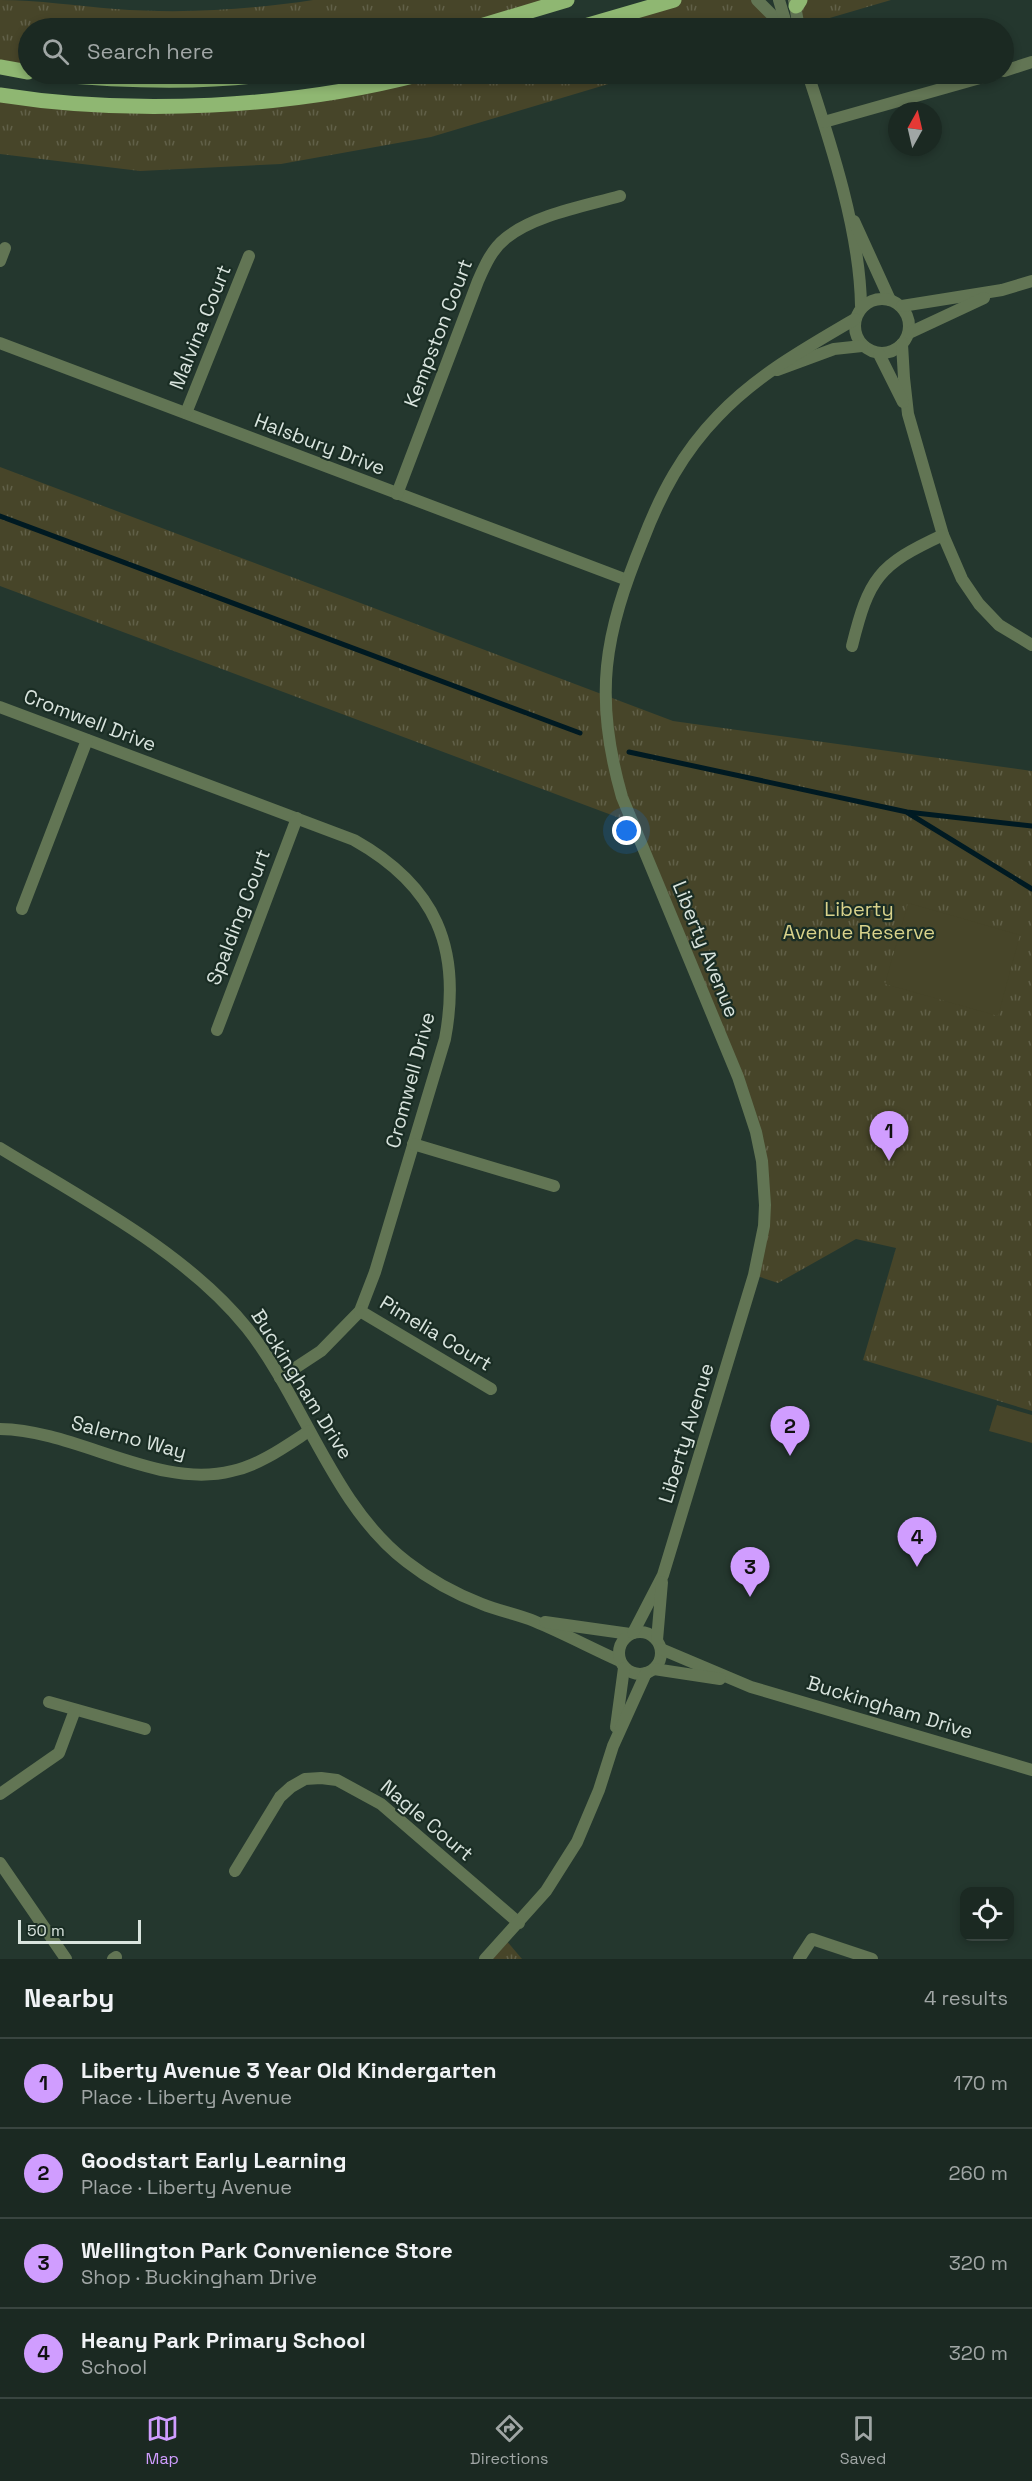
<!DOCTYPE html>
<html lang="en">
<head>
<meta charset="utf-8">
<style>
	body { margin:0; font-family:"Space Grotesk",sans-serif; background:#24312a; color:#f1f3f6 }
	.controls { position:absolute; right:18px; bottom:18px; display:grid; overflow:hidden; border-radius:12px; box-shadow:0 3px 9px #0003 }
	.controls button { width:54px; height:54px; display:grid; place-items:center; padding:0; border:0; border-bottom:2px solid #394540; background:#1b2922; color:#f1f3f6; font:30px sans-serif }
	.compass { position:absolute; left:888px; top:102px; width:54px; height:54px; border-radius:50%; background:#1b2922; box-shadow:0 3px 9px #0003; rotate:8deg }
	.scale { position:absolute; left:18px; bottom:15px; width:123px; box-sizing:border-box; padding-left:6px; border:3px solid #d9e4de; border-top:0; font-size:16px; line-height:21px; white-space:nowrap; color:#d9e4de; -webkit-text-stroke:4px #1a2d24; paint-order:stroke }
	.you { position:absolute; left:627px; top:831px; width:21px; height:21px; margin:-15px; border:4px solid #fff; border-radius:50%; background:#1a73e8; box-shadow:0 0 0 9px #1a73e833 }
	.badge { display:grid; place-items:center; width:39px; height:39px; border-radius:50%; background:#d09dff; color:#111; font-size:20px; font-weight:700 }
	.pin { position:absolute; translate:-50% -50px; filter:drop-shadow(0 2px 3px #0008) }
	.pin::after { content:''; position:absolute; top:32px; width:21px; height:18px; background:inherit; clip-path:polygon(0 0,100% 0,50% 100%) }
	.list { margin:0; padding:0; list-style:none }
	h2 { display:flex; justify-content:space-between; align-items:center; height:78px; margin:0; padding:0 24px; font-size:26px }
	h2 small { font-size:20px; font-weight:400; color:#a0a6a5 }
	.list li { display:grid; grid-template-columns:39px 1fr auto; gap:18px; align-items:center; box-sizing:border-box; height:90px; padding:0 24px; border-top:2px solid #394540 }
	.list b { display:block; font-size:22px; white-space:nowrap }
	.list p { margin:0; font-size:20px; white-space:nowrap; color:#a0a6a5 }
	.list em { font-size:20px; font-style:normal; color:#a0a6a5 }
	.icon { flex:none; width:33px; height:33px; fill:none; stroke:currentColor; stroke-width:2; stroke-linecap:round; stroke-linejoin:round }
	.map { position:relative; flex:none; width:1032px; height:1959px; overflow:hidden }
	.search { position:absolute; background:#1b2922; box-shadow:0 3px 9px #0003; left:18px; right:18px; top:18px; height:66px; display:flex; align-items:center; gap:15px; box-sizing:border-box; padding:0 21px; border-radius:33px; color:#a0a6a5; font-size:22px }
	.sheet { height:438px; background:#1b2922 }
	nav { display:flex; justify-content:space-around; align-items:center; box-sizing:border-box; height:84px; border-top:2px solid #394540; background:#1b2922; font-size:16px; color:#a0a6a5 }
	nav a { display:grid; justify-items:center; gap:3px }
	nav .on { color:#d09dff }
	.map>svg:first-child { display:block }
</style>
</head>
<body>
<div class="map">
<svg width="1032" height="1959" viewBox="0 0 1032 1959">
	<defs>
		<pattern id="grass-tufts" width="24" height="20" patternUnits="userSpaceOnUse" patternTransform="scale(1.5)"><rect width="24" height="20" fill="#474529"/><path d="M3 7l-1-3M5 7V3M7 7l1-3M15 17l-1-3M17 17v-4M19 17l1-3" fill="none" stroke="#616048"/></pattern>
	</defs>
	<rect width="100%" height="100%" fill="#24372e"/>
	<g fill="url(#grass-tufts)">
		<path d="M0,0C39,0 76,6 115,9C181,14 248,10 313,0H567L474,28H28V72L0,67Z"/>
		<polygon points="674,0 757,0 785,28 578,28"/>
		<polygon points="800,0 891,0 799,27"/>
		<polygon points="421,74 642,74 431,137 281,164 140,171 0,154 0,95 229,104"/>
		<polygon points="0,467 673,721 1032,771 1032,1411 863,1360 896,1248 856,1239 778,1283 754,1275 764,1226 756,1132 633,823 0,586"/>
		<polygon points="505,1939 522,1959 485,1959"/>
	</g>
	<g fill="#474529">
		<polygon points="908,903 1020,935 998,1016 885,984"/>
		<polygon points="997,1405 1032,1415 1032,1443 989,1431"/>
	</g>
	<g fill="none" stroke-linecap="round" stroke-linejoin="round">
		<g stroke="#001a22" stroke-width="5">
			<polyline points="0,516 580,733"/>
			<polyline points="629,752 907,812 1032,826"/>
			<polyline points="908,813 1032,889"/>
		</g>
		<g stroke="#627554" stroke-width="12">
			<polyline points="757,0 785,28"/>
			<polyline points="779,0 787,27"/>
			<polyline points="794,0 799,28"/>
			<polyline points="1004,71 1032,62"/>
			<path d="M808,74C831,144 860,232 861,306"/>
			<polyline points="824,122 994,74"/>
			<polyline points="854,221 890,300"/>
			<polyline points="0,261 5,248"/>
			<circle cx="882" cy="326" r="27"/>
			<polyline points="902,306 1002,290 1032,281"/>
			<polyline points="909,333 984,298"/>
			<polyline points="0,343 627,580"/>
			<polyline points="902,344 904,378 908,414 943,535 962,579 979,604 999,625 1032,645"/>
			<polyline points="879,354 903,402"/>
			<polyline points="777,370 834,349 862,346"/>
			<polyline points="186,413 249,256"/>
			<path d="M397,494L478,281C485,265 492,249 506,238C534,215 585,206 620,196"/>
			<path d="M852,646C869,578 878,565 943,535"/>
			<path d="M0,707L354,840C436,886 462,948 445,1039L375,1272L360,1311L321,1351L280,1378"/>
			<polyline points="22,909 87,740"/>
			<polyline points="217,1030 297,818"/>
			<polyline points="413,1144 554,1186"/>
			<path d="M0,1148C83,1199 186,1252 247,1328C304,1400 333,1506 407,1562C430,1580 456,1594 482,1604C499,1611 517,1614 534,1621C563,1633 591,1648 620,1661"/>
			<polyline points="360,1311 491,1389"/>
			<path d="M0,1429C77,1430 158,1490 232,1471C260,1465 286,1446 309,1431"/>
			<polyline points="545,1622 630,1634"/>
			<circle cx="640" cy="1653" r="21"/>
			<path d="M633,1633L663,1575L754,1275L764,1226L765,1205L762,1161L756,1132L738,1077L622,797C593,696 604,635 643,540C661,493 683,452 718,416C758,374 806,348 855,319"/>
			<polyline points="657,1640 662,1582"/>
			<polyline points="661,1649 751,1687 1032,1770"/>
			<polyline points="654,1669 720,1679"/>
			<polyline points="49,1702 145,1729"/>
			<polyline points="616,1727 624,1668"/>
			<polyline points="0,1794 59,1753 75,1710"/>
			<polyline points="0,1863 66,1959"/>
			<polyline points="235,1871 280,1797 291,1787 305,1779 321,1778 337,1780 381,1804 519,1923"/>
			<polyline points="113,1959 116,1957"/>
			<polyline points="485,1959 546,1891 577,1842 599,1790 613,1746 646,1673"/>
			<polyline points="799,1959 812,1939 872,1959"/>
		</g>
		<g stroke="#8fb772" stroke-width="15">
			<polyline points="796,6 800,0"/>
			<polyline points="474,28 567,0"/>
			<polyline points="578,28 674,0"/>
			<polyline points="0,67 28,72"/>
			<path d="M48,74C122,81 197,84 270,74"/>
			<path d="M0,95C133,116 291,108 421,74"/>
		</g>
	</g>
	<g text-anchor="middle" stroke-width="4.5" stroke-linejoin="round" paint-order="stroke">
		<g font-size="20" fill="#d9e4de" stroke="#1a2d24">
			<text transform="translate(200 327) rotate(-68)" y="7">Malvina Court</text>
			<text transform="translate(438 333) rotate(-69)" y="7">Kempston Court</text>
			<text transform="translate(320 444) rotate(21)" y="7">Halsbury Drive</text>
			<text transform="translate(90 720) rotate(21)" y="7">Cromwell Drive</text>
			<text transform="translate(238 917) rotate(-69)" y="7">Spalding Court</text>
			<text transform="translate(706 949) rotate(68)" y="7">Liberty Avenue</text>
			<text transform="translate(410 1080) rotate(-75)" y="7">Cromwell Drive</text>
			<text transform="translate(436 1333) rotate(31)" y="7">Pimelia Court</text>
			<text transform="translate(302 1384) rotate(58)" y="7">Buckingham Drive</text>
			<text transform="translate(686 1433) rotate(-73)" y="7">Liberty Avenue</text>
			<text transform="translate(129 1437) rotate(15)" y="7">Salerno Way</text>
			<text transform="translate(890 1707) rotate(17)" y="7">Buckingham Drive</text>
			<text transform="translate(427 1820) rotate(40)" y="7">Nagle Court</text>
		</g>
		<g font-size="20" fill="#d8d28b" stroke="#1a2d24">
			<text x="859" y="916">Liberty<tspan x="859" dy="23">Avenue Reserve</tspan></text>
		</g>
	</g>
</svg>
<div class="controls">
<button><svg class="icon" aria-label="locate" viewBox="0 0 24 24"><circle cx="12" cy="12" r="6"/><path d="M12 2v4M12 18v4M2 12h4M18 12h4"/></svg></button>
</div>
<svg class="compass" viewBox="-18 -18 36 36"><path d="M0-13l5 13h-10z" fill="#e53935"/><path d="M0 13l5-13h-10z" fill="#a0a6a5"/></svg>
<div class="scale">50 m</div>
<div class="you"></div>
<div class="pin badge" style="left:889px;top:1161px">1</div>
<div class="pin badge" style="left:790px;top:1456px">2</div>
<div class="pin badge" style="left:750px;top:1597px">3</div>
<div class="pin badge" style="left:917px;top:1567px">4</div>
<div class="search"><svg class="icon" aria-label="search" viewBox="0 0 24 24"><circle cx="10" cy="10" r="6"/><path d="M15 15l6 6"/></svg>Search here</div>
</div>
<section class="sheet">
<h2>Nearby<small>4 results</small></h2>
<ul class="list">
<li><span class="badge">1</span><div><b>Liberty Avenue 3 Year Old Kindergarten</b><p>Place · Liberty Avenue</p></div><em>170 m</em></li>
<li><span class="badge">2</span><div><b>Goodstart Early Learning</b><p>Place · Liberty Avenue</p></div><em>260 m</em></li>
<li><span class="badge">3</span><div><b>Wellington Park Convenience Store</b><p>Shop · Buckingham Drive</p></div><em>320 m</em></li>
<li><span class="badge">4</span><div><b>Heany Park Primary School</b><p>School</p></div><em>320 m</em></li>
</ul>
</section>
<nav>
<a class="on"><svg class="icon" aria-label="map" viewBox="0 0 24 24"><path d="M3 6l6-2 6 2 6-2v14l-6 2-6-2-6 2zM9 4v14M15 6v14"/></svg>Map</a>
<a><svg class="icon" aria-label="directions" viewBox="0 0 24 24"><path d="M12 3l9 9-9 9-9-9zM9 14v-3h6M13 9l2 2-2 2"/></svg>Directions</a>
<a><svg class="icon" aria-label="saved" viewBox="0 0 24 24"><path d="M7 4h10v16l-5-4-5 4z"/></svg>Saved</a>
</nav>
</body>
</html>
